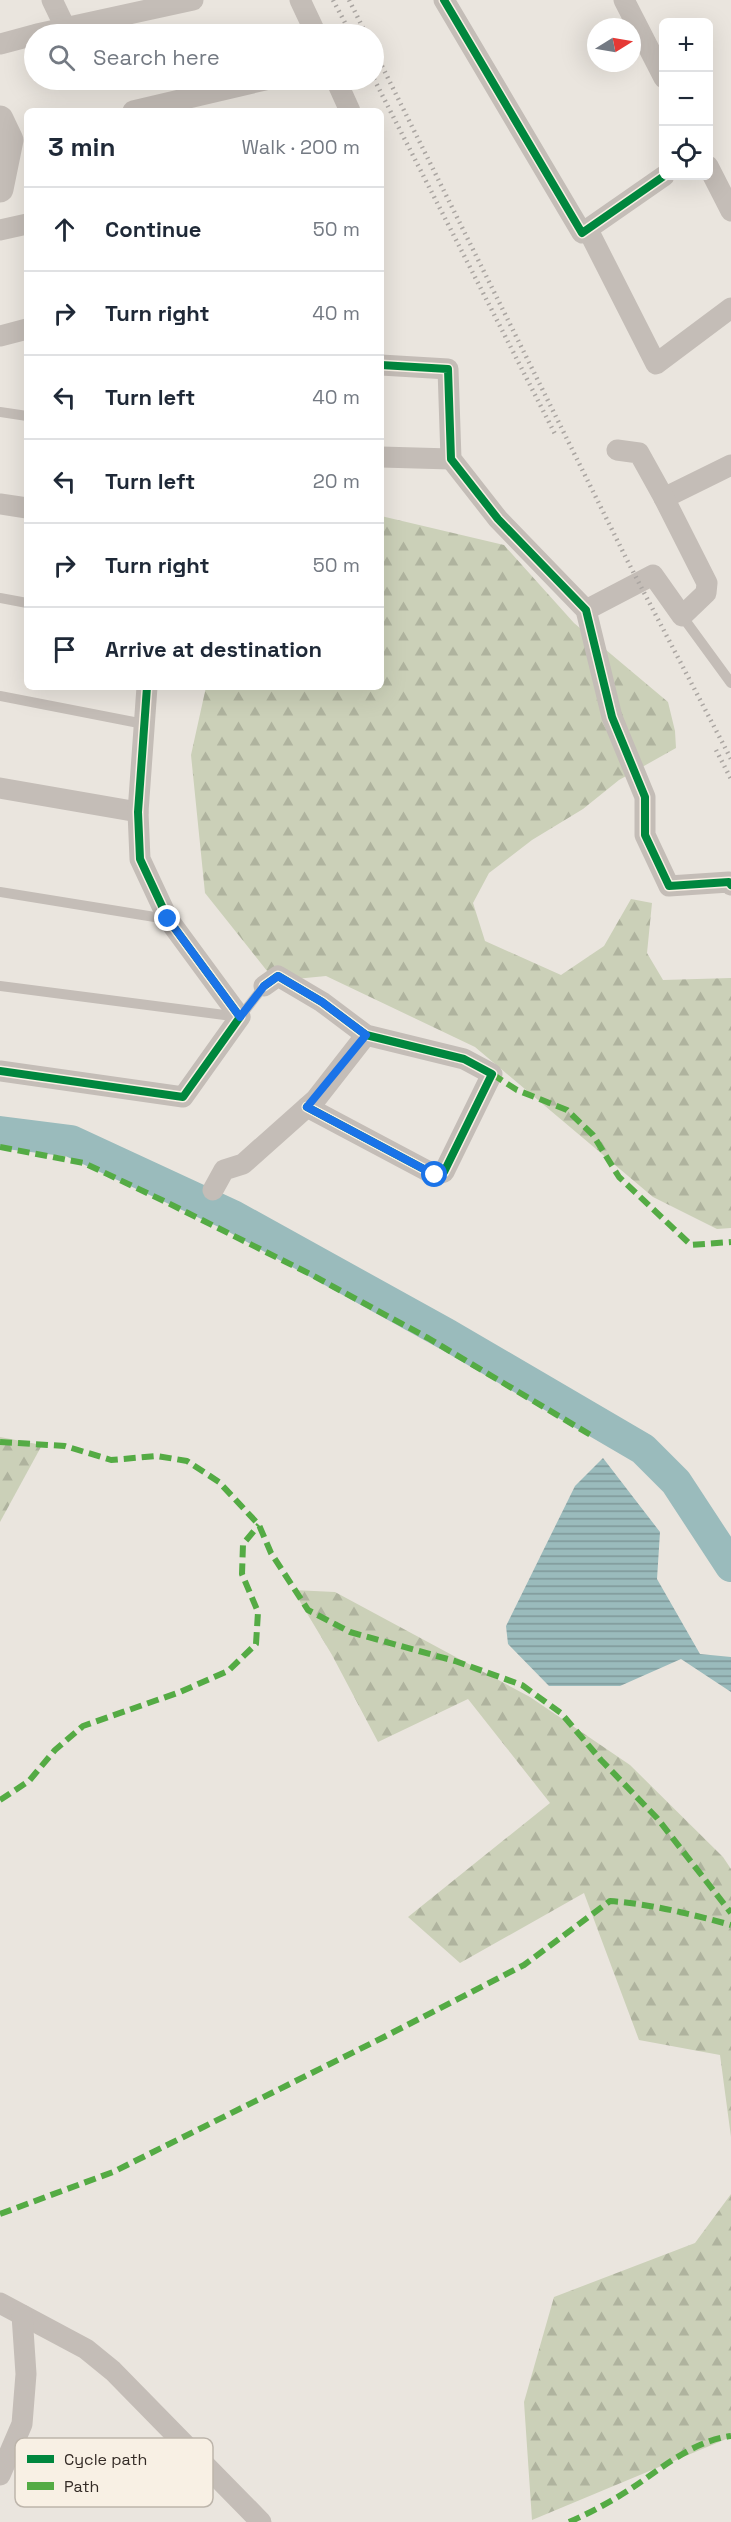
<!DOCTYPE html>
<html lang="en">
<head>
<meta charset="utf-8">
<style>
	body { margin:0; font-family:"Space Grotesk",sans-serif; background:#f2f2f3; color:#1f2937 }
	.controls { position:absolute; right:18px; top:18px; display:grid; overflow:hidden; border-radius:9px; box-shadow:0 6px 24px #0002 }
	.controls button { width:54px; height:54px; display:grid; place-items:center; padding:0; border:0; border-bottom:2px solid #e0e1e3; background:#fff; color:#1f2937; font:30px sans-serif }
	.compass { position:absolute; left:587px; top:18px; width:54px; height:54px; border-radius:50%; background:#fff; box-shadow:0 6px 24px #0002; rotate:79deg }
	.stop { position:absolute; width:18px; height:18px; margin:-14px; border:4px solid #1a73e8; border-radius:50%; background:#fff }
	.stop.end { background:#1a73e8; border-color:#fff; box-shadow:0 2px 6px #0008 }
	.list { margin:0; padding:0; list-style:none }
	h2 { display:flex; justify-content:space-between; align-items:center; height:78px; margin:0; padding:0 24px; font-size:26px }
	h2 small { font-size:20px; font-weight:400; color:#747a83 }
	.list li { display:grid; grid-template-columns:39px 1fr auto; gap:18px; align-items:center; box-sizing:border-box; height:84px; padding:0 24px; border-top:2px solid #e0e1e3 }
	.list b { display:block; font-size:22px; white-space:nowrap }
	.list em { font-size:20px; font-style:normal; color:#747a83 }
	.icon { flex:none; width:33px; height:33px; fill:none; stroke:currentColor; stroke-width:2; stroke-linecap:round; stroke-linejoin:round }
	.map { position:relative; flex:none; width:731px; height:2522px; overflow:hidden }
	.search { position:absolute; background:#fff; box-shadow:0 6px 24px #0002; left:24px; top:24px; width:360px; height:66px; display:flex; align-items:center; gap:15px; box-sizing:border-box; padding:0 21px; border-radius:33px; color:#747a83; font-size:22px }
	.panel { position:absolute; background:#fff; box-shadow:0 6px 24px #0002; left:24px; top:108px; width:360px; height:582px; border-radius:9px }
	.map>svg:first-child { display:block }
</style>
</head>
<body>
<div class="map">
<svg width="731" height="2522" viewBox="0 0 731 2522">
	<defs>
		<pattern id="forest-firs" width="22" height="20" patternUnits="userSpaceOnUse" patternTransform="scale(1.5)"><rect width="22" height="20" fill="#cbd0b8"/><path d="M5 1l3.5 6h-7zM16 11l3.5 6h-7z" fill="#afb39e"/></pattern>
		<pattern id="water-rules" width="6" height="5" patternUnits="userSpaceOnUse" patternTransform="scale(1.5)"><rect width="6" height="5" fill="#9abbbc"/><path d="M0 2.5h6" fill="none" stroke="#7e9899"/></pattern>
	</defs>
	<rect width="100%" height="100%" fill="#eae5de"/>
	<g fill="url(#forest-firs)">
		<polygon points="381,516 504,545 574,623 668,702 675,731 676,748 619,780 583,809 532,840 489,873 473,903 485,941 561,975 604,946 631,899 652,903 647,953 663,980 731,978 731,1228 717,1229 653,1197 475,1047 326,976 275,981 205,893 191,755 206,687 381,687"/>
		<polygon points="0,1437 42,1445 0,1522"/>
		<polygon points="293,1590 335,1592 530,1697 630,1765 723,1857 731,1869 731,2137 720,2055 639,2040 584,1893 460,1963 408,1917 550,1803 468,1699 378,1742 332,1655"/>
		<polygon points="731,2194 731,2437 532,2520 524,2402 554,2297 695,2243"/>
	</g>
	<polygon fill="url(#water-rules)" points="603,1458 660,1532 657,1579 700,1654 731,1657 731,1692 681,1659 620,1686 549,1686 508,1644 506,1626 575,1486"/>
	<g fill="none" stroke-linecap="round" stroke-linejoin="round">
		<polyline stroke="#9abbbc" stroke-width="32" points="0,1132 71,1141 233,1216 448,1335 643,1449 676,1482 731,1566"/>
		<g stroke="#c4bdb7" stroke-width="10">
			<polyline points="0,412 27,416"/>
			<polyline points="0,598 27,603"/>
			<polyline points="682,616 731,683"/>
			<polyline points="0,696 144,724"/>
			<polyline points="0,892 167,919"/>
			<polyline points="0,986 240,1017 264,986"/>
		</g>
		<g stroke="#c4bdb7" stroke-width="21">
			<polyline points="52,0 65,27"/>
			<polyline points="300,0 316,34"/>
			<polyline points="444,0 582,233 664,176"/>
			<polyline points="624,0 664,78"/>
			<polyline points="37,34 193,0"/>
			<polyline points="0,44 34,35"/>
			<polyline points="336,80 350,111"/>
			<polyline points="133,111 265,80"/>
			<polyline points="708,166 731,211"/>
			<polyline points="0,230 27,224"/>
			<polyline points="588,230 656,364 731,308"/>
			<polyline points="0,336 27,329"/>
			<polyline points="381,365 448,369 451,459 498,519 586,610 612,717 645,797 645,835 669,886 729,882 731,885"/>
			<polyline points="381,457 451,459"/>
			<polyline points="664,498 731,465"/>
			<polyline points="0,504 27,508"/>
			<polyline points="586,610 653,575 682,616 706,593 707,583 664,498 639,453 617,450"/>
			<polyline points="0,788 138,812"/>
			<polyline points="264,986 278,976 322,1002 366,1035 464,1059 492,1074 444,1172 435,1175 307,1107"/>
			<polyline points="0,1071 183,1097 240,1017 168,919 140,859 138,812 147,687"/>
			<polyline points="213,1190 224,1170 243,1164 316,1099 366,1035"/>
			<polyline points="0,2303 86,2349 113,2371 261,2522"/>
			<polyline points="0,2475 22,2424 26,2374 22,2315"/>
		</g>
		<polyline stroke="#c4bdb7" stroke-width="27" points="0,119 10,140 0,189"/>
		<g stroke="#aba6a2" stroke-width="4.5" stroke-dasharray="1.5 4.5" stroke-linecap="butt">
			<polyline points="333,0 351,34"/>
			<polyline points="349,0 366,34"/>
			<polyline points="374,50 627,560 731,759"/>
			<polyline points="374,79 555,434"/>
			<polyline points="716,750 731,779"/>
		</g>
		<g stroke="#54ab44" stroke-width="6" stroke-dasharray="12 6" stroke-linecap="butt">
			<polyline points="492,1074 517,1090 567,1110 593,1135 619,1177 691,1245 731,1242"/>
			<polyline points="0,1147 84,1163 166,1202 310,1274 428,1338 594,1437"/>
			<polyline points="0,1442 65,1446 111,1460 157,1456 187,1461 219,1482 259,1525 271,1553 308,1610 350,1632 455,1661 522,1685 561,1713 601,1760 657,1818 731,1913"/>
			<polyline points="0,1800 29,1781 55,1750 83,1726 180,1692 228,1671 256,1644 258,1612 242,1574 243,1544 259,1525"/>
			<path d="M0,2214L113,2172L382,2038L524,1965L610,1901C651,1904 691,1914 731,1925"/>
			<path d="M569,2522C590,2513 612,2501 632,2488C662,2468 693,2441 731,2436"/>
		</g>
		<defs>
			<g id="cycleway">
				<polyline points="444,0 582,233 664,176"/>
				<polyline points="381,365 448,369 451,459 498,519 586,610 612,717 645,797 645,835 669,886 729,882 731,885"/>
				<polyline points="264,986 278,976 322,1002 366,1035 464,1059 492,1074 444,1172 435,1175 307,1107"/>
				<polyline points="0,1071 183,1097 240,1017 168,919 140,859 138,812 147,687"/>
			</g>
		</defs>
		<use href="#cycleway" stroke="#f8f0e4" stroke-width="11"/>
		<use href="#cycleway" stroke="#00873e" stroke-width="8"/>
	</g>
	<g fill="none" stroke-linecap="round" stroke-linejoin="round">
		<polyline stroke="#1a73e8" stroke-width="8" points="168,919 240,1017 264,986 278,976 322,1002 366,1035 307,1107 435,1175"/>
	</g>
	<rect x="15" y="2438" width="198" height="69" rx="9" fill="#f8f0e4" stroke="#bdb5ab" stroke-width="1.5"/>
	<rect x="27" y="2455" width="27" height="8" fill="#00873e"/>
	<rect x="27" y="2482" width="27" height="8" fill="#54ab44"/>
	<g font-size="16" fill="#342b26">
		<text x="64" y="2465">Cycle path</text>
		<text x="64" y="2492">Path</text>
	</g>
</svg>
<div class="controls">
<button>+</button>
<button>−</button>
<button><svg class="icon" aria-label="locate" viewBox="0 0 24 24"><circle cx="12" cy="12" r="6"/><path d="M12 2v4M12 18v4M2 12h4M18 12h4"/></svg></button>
</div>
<svg class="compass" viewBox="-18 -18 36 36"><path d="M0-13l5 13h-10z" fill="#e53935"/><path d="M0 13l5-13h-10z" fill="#747a83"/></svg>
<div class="stop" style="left:435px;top:1175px"></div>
<div class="stop end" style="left:168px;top:919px"></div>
<div class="search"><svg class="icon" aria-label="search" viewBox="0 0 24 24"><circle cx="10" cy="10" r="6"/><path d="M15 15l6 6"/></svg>Search here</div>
<section class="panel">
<h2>3 min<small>Walk · 200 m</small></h2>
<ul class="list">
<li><svg class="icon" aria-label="ahead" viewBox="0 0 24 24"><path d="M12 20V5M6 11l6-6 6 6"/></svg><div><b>Continue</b></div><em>50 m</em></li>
<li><svg class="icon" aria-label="right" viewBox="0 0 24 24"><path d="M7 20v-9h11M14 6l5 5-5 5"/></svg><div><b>Turn right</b></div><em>40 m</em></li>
<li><svg class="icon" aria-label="left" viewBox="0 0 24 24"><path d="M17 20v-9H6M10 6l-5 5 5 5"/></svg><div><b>Turn left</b></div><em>40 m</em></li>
<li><svg class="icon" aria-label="left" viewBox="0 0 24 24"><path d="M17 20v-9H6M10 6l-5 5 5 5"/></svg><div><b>Turn left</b></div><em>20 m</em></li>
<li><svg class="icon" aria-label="right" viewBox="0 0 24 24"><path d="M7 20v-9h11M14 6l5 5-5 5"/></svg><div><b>Turn right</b></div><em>50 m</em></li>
<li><svg class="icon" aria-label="arrive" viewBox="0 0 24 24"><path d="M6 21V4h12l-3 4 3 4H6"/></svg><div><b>Arrive at destination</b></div></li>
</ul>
</section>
</div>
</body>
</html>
